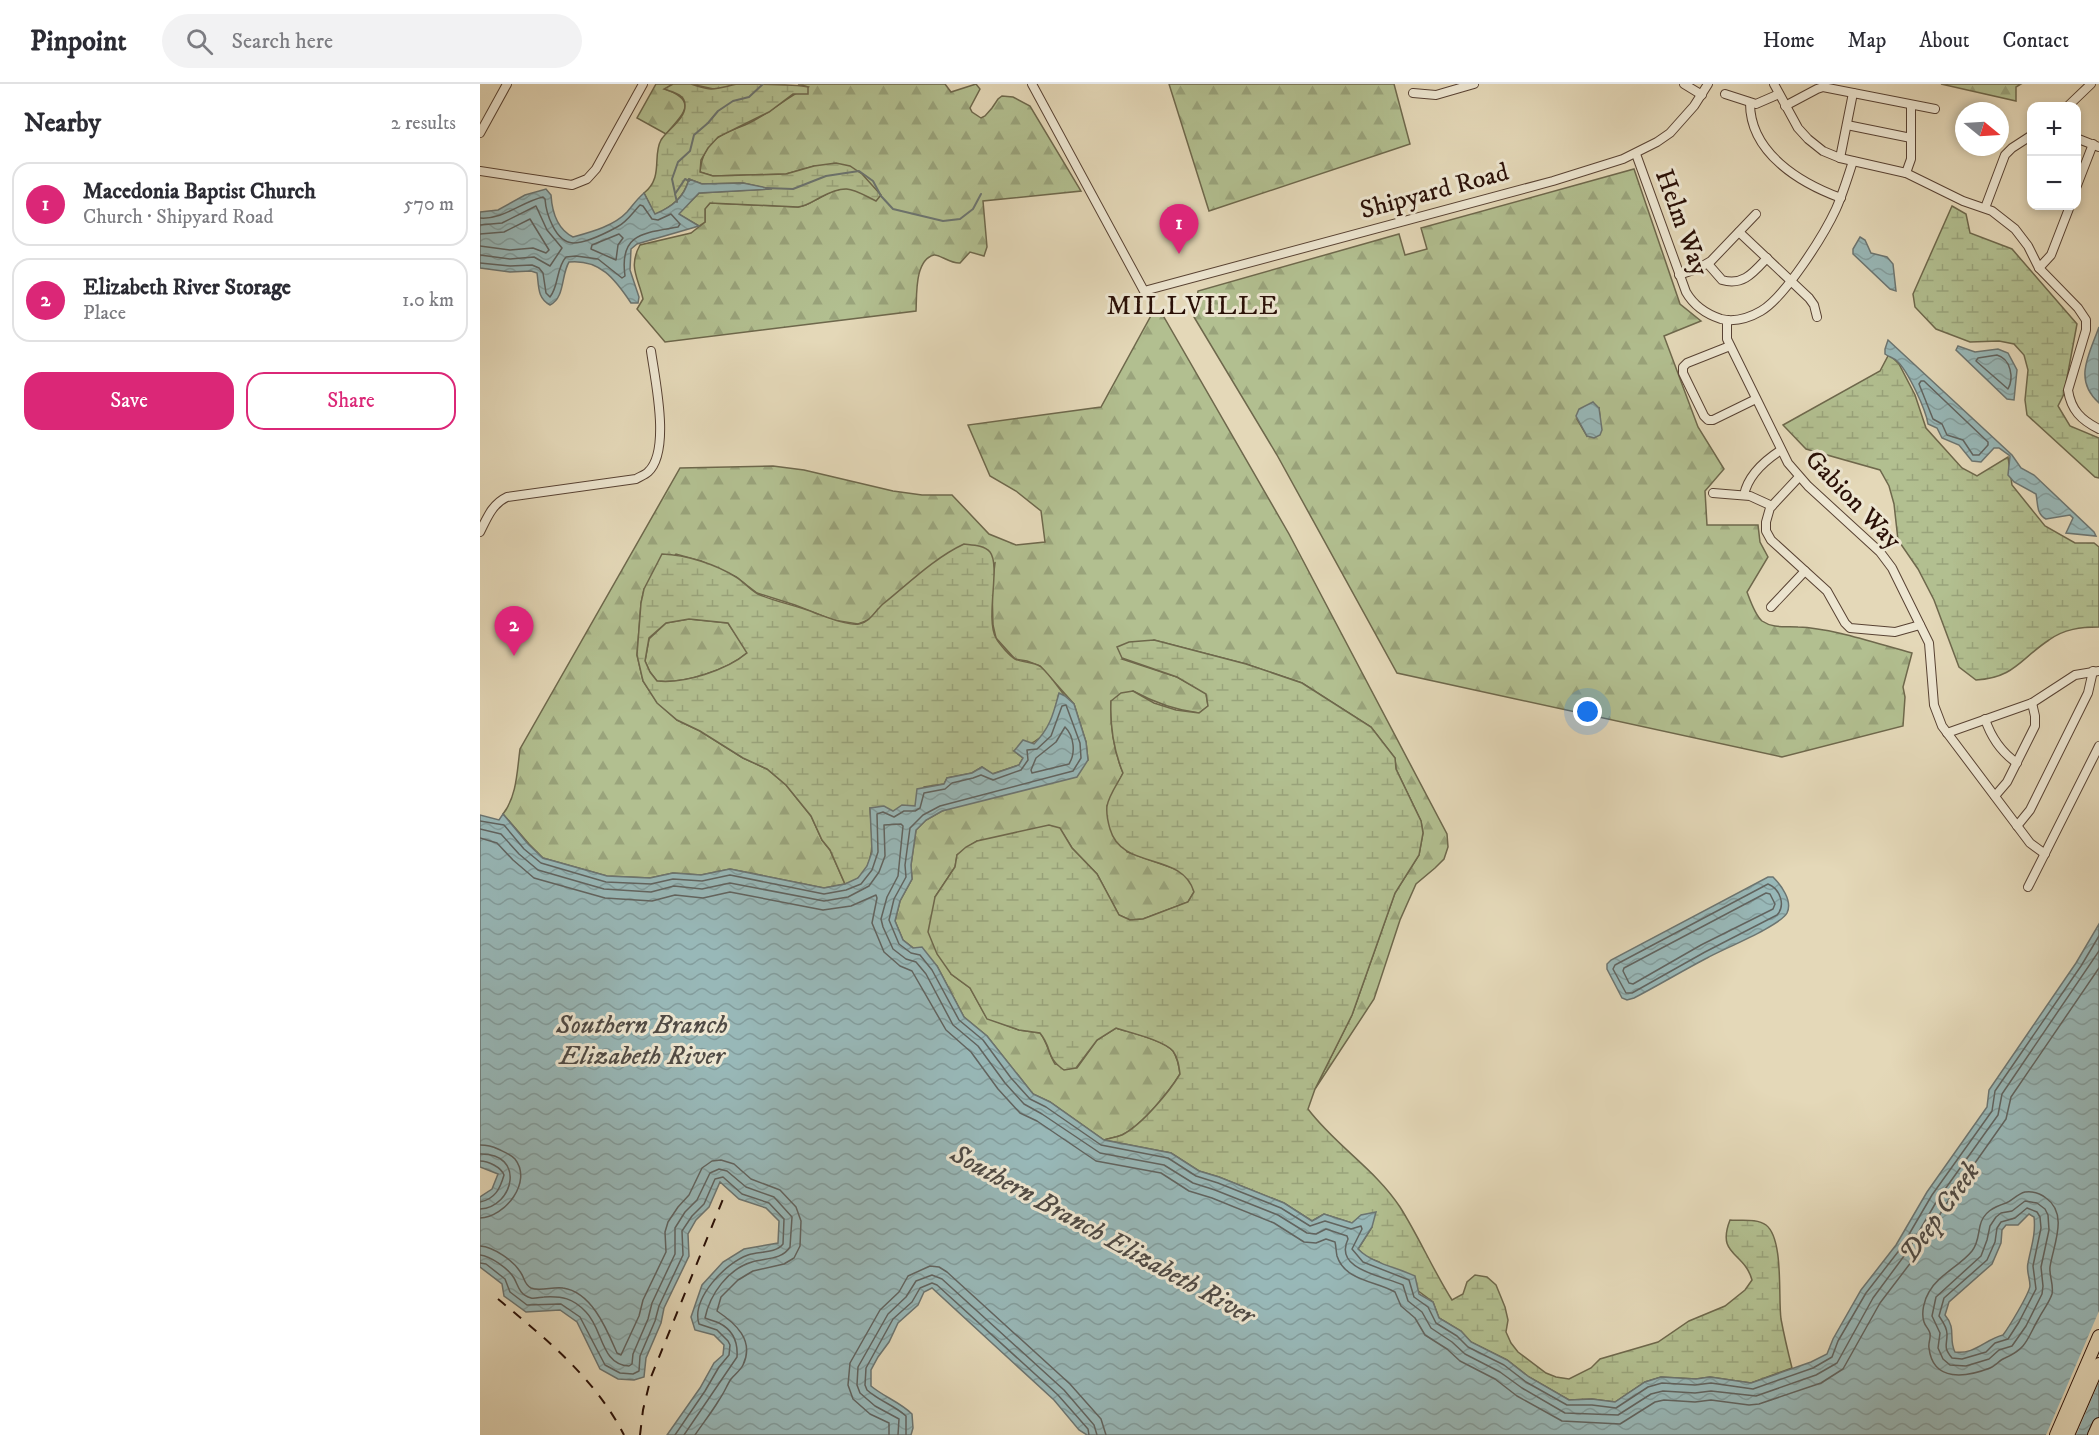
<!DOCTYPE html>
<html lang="en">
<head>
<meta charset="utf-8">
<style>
	body { margin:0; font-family:"IM FELL DW Pica",serif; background:#f2f2f3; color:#2b2b33 }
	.controls { position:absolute; right:18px; top:18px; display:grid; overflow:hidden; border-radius:12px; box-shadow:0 3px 9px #0003 }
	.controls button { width:54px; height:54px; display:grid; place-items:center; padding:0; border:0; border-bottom:2px solid #e1e1e2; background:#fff; color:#2b2b33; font:30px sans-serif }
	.compass { position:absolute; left:1475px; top:18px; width:54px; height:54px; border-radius:50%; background:#fff; box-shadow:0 3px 9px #0003; rotate:108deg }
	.you { position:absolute; left:1108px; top:628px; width:21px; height:21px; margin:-15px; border:4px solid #fff; border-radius:50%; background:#1a73e8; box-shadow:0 0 0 9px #1a73e833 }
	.badge { display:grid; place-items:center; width:39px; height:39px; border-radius:50%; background:#db2777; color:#fff; font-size:20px; font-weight:700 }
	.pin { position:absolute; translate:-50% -50px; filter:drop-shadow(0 2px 3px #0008) }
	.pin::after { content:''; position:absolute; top:32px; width:21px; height:18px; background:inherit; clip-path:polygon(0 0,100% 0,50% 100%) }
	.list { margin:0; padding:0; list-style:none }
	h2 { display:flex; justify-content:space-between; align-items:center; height:78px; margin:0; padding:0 24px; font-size:26px }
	h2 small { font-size:20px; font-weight:400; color:#7c7c81 }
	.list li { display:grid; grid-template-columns:39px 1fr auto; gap:18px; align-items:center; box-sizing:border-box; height:84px; margin:0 12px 12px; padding:0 12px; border:2px solid #e1e1e2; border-radius:18px }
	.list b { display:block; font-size:22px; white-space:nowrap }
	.list p { margin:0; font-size:20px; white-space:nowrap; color:#7c7c81 }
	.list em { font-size:20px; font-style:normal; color:#7c7c81 }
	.actions { display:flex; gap:12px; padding:18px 24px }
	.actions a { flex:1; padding:14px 0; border:2px solid #db2777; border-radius:18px; text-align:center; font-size:21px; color:#db2777 }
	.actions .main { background:#db2777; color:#fff }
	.icon { flex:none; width:33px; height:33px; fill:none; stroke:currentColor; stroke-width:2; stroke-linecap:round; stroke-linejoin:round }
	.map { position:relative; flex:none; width:1619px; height:1351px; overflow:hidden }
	header { display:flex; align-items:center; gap:36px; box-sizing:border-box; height:84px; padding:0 30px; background:#fff; border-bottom:2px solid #e1e1e2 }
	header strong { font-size:28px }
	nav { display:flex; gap:33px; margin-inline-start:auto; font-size:21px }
	.search { width:420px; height:54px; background:#f2f2f3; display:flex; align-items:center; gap:15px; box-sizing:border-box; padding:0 21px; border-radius:33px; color:#7c7c81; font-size:22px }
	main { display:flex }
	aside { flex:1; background:#fff }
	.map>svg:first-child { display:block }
</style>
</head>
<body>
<header>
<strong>Pinpoint</strong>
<div class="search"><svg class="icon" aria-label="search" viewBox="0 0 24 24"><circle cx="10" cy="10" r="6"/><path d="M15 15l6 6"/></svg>Search here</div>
<nav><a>Home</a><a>Map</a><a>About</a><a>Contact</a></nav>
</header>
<main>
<aside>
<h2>Nearby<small>2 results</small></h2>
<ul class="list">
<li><span class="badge">1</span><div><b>Macedonia Baptist Church</b><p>Church · Shipyard Road</p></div><em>570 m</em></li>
<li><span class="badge">2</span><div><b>Elizabeth River Storage</b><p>Place</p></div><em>1.0 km</em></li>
</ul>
<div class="actions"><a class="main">Save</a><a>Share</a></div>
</aside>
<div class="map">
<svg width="1619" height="1351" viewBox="0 0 1619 1351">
	<defs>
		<pattern id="forest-firs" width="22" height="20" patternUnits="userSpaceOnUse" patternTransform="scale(1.5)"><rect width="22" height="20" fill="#b2bf90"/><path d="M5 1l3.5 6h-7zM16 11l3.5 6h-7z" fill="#99a37b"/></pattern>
		<pattern id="wetland-marsh" width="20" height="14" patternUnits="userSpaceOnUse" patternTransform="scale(1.5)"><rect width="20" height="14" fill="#b2bf90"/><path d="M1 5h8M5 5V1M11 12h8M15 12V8" fill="none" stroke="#99a37b"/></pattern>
		<pattern id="water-waves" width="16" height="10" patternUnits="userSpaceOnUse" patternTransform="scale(1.5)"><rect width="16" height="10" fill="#98b8b8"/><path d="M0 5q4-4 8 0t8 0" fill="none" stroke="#839d9d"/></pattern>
	</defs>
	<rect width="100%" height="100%" fill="#e4d8b8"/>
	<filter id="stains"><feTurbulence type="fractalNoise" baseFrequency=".00333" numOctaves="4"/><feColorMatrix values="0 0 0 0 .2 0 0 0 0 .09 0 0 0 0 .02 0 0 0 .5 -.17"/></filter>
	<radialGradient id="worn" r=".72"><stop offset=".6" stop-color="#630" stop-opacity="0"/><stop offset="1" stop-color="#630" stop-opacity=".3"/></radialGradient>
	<g fill="url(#forest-firs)" stroke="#6e684c" stroke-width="1.5" fill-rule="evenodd">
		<path d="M176,0H193L185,5C219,17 203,30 186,50L157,34Z"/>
		<polygon points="211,0 256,0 238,6"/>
		<path d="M318,0H465L471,8L496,0L500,5L490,24L492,28L501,34L505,32L512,24L518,15L522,12L533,13L550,22L601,107L503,117L507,163L504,172L490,168L480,179C471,180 459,170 454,171C434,176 437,213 436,227L185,258L157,225L163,215C158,193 148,183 160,161L211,149L225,138V124L230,119L318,123C327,122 333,117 341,113C366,99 372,104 396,116L334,82L306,90L233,92L220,88C221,75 226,63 236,55C246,47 260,44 271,38C292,28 306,13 328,3Z"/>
		<polygon points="689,0 914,0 930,60 729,127"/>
		<polygon points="1461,0 1541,0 1536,3 1536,17"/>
		<path d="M1154,85L1200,220L1221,237L1184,252L1218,343L1244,385L1225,407L1227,441H1278L1280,458L1288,473L1267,508C1270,516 1275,531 1282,537C1294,545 1305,542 1318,543C1352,544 1398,560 1432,569L1423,603L1425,613L1423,642L1302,673L917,589L797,371L714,233L718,207L919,150L925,171L947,165L941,144ZM1119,324L1120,333L1107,352L1097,335Z"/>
		<path d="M673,228H681L809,450L967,750L968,763L964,775L955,784L936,800L920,836L894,915L835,1005L872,931L915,809L939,771L943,749L941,737L916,685L915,674L891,643L822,599L766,580L674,556L642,575L697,593L726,609L728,622L719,629C694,626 675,619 653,607L631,617C630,640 634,667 643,689L627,722L647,768L701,787L711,796L714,808L708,818L663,835L650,836L639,831L617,790L592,764L580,745L497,757L477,771L475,783L455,813L471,890L490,904L507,934L539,946L560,949C568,959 568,969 575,980L597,984L617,956L636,944C651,949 683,956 693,967C698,974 699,982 700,990C689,1008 662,1041 642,1051C637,1053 630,1054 624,1056L570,1018L553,1010L507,952L484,933L457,882L423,856L415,837L420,817L432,795L431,781L436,746L446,736L462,727L608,676L606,658L594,620L560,582L547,577L535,575L516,554L513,541L512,504L515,479L398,525L391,535L378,540L353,536L315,521L277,509L256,493L221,477L196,470L164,505L161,519L157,571L163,597L177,618L197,636L220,647L263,674L287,685L306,701L331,732L342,756L350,766L365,800L344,804L250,785L221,791L193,789L170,794L127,792L63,774L49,760L23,730C37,712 37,687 40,665L200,384L293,382L324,386L413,407L442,411H472L509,450L536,461L565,458L561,427L536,407L510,392L488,341L621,323Z"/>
		<path d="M209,535L248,539L268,568C247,586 204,600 177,597L170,588L165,577L169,555L186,539Z"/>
	</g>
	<g fill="url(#wetland-marsh)" stroke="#6e684c" stroke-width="1.5" fill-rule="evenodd">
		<path d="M211,0C234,8 234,5 257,0C269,0 317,0 328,3V10H313L289,28L238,53L228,64L221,76L220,88L233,92L306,90L334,82L356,79L370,82L382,90L401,111L396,117C372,105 367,99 341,113C333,117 327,122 318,123L230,119L225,125V138L219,142L198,130L219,109L289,105L263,99L222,100L209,95C204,114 192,122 175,131L164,109C184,93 172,72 181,56C187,46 206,35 205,21C205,10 192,8 184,5L193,0Z"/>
		<polygon points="1472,122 1486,130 1490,149 1532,165 1597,240 1584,310 1578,322 1590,342 1619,354 1619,394 1615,393 1547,331 1545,316 1548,286 1544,271 1534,260 1519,257 1490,258 1456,245 1435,223 1433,210"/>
		<path d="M1409,270L1419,280L1435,311L1446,344L1482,384L1497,392L1528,373L1532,401L1565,442L1595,459H1614L1619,463V543C1601,543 1584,545 1569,556C1540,575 1534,594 1496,596L1479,583L1454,516L1438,485L1418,456L1414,420L1409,402L1400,386L1326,365L1303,341L1400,287Z"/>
		<path d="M484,460C492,461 504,461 510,468C521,482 505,534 516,554C519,560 530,572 535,575C543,579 553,577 561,583C570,591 577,602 585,612L579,610C570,644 569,655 534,667L543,674L539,681L512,690L502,683L492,689L467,694L464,700L444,703L435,722L413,727L390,724C391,746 398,778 378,794C375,797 369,799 365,800L350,766L342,756L331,732L306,701L287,685L263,674L220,647L197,636L177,619L163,597L157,571L161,519L164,505L182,470C207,471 235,480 256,493C264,498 270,506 278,510C295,518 316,521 335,529C346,533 367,542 379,540C390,538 395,527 403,520C428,500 454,474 484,460ZM209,535L248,539L267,569C247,586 204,600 177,597L170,588L165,577L169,554L186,539Z"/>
		<path d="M674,556L766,580L822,599L891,643L915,674L916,685L941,737L943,749L939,771L915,809L872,931L835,1005L828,1025C855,1061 895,1085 920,1123C939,1153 953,1186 972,1216L983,1210L987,1198L995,1191L1007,1193L1016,1201L1025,1223L1028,1236L1026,1248L1031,1259L1038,1268L1066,1289L1076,1293L1089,1295L1111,1284L1120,1275L1178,1258L1209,1237L1245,1222L1265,1206L1272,1196C1264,1167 1236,1172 1250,1136C1260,1137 1277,1134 1286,1141C1304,1155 1298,1213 1301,1235C1304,1251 1308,1268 1312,1284L1271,1299L1230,1293L1216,1295L1181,1293L1165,1298L1135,1318L1112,1315L1089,1316L1049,1293L1027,1276L991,1258L981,1247L959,1234L953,1218L899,1178L886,1173L878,1165L892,1143L882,1131L872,1139L844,1130L832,1137L804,1119L739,1093L719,1087L691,1069L624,1056C630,1054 637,1053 642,1051C662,1041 689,1008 700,990C699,982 698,974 693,967C683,956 651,949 636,944L617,956L596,984L584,986C565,973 573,965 560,949L539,946L507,935L490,904L471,890L457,870L448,848L455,813L475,783L477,771L486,763L497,757L569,741L580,744L592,764L617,790L639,831L650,836L663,835L708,818L714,808C702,767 642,787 630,745C628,738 626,730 627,722C629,711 638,699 643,689C634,667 630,640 631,617L641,609L653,607L674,619L696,626L719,629L728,622L726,610L697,593L642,574L637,563L649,558Z"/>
	</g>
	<g fill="url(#water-waves)" stroke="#6c7571" stroke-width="1.5" fill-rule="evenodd">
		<path d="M209,95L222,100L263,99L292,105L219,109L199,130L219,142L157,160L151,165L150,186L159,213L158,219H151C135,195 120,175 89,178C81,191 85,214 70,221C57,214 59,202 57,189L51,187L30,188L0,184V128L18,126L45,111L66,105L71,111C72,127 77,145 93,153C111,148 134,142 147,128C153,121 157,115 164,109L175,130C192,123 204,114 209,95Z"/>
		<polygon points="1380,153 1385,156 1391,169 1407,173 1413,180 1416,207 1410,205 1373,170 1373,165"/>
		<path d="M1619,243V319C1593,296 1609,271 1619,243Z"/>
		<path d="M1408,256L1532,371L1541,384L1554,391L1614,448L1616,452L1586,449L1593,434L1590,431L1566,435C1556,430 1558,419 1556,410L1534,398L1528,391L1530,372L1519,364H1514L1501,378L1492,377L1479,361L1462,354L1457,344L1448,340C1446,326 1428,287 1417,277C1414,274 1409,273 1405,270V265Z"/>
		<polygon points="1478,262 1495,268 1518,265 1528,269 1537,286 1534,316 1527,315 1476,266"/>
		<polygon points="1113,318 1119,324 1122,346 1120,351 1114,354 1107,352 1096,332 1099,325"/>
		<path d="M579,609L585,612L594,620L606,658L608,676L597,693L462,727L446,736L436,746L431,781L432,795L420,817L415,837L423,856L433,864L442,863L457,882L484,933L507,952L553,1010L570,1018L624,1056L691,1069L719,1087L739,1093L804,1119L832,1137L844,1130L872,1139L881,1131L896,1128L892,1143L878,1165C893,1180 916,1183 935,1192L939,1210L953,1218L959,1234L981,1247L991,1258L1027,1276L1049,1293L1089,1316L1112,1315L1135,1318L1165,1298L1181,1293L1216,1295L1230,1293L1271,1299L1331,1278L1347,1270L1353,1255L1381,1206L1416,1161L1447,1108L1507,1023L1509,1006L1596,879L1619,840V1351H607L599,1346L574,1316L452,1204L444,1208L438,1221L418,1239L409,1258L398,1273L391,1286V1302C404,1313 420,1318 432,1330L433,1344L431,1351H187L220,1304L234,1279L243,1271L244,1261L234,1251L215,1246L211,1233L222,1201L243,1178L264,1165L298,1159L299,1137L286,1124L259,1115L240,1098L229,1123L216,1136L208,1150L209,1172L184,1224L181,1239L166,1274L164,1293L154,1296L138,1295L120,1285L97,1238L80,1226L46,1228L24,1212L22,1200L0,1183V1113L12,1105L18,1090L0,1083V731L19,736L23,730L48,760L63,774L127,792L170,794L193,789L221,791L250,785L344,804L365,800L378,794L387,782L392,768L390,724L404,722L413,727L422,721L435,722L437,705L464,700L467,694L492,689L502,683L513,690L539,681L543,674L534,667L543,656L554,660C570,644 573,631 579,609ZM1549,1130L1554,1133C1556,1150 1551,1163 1548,1179C1546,1187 1550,1194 1550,1202C1549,1210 1529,1243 1523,1251C1506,1255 1494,1271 1475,1268C1468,1255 1477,1245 1465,1231L1469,1218L1512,1180L1521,1159L1522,1146L1526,1141H1538Z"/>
		<path d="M1288,793H1293C1301,801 1313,817 1307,829C1300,842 1243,865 1227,874C1202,887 1179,901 1154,914L1147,916L1142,914L1127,885V880L1131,876Z"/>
	</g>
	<polygon fill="#e4d8b8" points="1619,1227 1619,1298 1596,1351 1566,1351"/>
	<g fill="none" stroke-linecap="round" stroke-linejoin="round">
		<g stroke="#616460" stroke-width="1.5">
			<path d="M0,134C23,136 41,118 63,113L65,115C66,129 75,158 93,159C106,159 126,149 137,143C147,138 153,128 160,121L163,122L172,135L178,136L191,130L200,140L198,143C164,149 139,149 145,192L142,194L118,175L96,172L86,173C76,184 79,202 70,213L66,209L63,189L59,184L52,181L30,182L0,179"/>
			<polyline points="0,141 22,139 56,122 67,146 82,164 70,182 54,173 30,175 0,171"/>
			<polyline points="0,150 24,148 50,135 69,166 66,169 53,164 30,166 0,162"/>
			<polygon points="139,150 143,154 138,161 136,176 111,165 112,161"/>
			<path d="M1517,271C1531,275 1534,294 1528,305L1496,277L1498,274Z"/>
			<polygon points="1441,297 1444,297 1508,358 1508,361 1499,371 1493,371 1483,356 1467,351 1462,340 1453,335 1439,300"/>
			<path d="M585,643C594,652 596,669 589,680L552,689L551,686L556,674L576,658Z"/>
			<polyline points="0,737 24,741 44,765 61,779 126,798 171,800 193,795 222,797 250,791 344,810 366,806 381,800 392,786 398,768 397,730 403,728 414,733 424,727 435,727 440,724 444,709 465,705 472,699 493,694 501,691 513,696 541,686 548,676 547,666 557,665 571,652 582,622 586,621 600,659 601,674 593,687 460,722 443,731 430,744 425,781 426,793 414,815 409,836 419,860 431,869 440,871 452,886 479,936 503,956 531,994 550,1015 566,1023 621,1061 688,1074 716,1092 738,1099 801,1124 830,1142 845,1137 871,1145 881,1142 882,1145 872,1165 883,1178 929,1196 934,1213 948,1223 956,1239 977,1252 988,1263 1024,1281 1046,1298 1087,1321 1112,1321 1136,1324 1168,1303 1182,1299 1215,1301 1231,1299 1273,1305 1333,1284 1352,1273 1358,1257 1386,1209 1421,1164 1452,1111 1512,1027 1515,1007 1601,882 1619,852"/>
			<path d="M0,745L21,750L39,770L58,786L124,805L171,808L194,802L222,805L250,799L344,817L368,813L389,802L399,788L405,772L404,741L421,740L423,742L418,792L407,813L401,835L403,843L413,865L426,875L436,878L446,890L473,941L498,962L525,999L544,1020L562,1030L620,1069L684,1081L713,1099L735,1106L798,1131L827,1149L836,1150L846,1145L867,1152L868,1155C853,1186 904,1192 923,1201L928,1217L942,1228L951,1244L972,1258L985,1270L1020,1288L1042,1304L1085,1329L1138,1331L1171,1310L1183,1307L1215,1309L1231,1307L1276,1312L1336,1291L1357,1279L1393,1214L1427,1168L1458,1115L1518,1031L1522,1010L1619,867"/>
			<path d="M0,754L17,759L33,776L54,794L125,814L172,817L195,811L223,814L250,808L343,826L371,822L396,811L397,814L392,839L404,868L420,882L432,887L466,946L491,968L518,1005L540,1029L557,1037L616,1077L681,1089L709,1107L732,1114L794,1139L824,1158L836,1159L846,1155L855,1158C856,1162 856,1167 857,1172C865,1197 896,1197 915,1208L921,1222L935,1234L945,1251L967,1265L980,1277L1015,1295L1037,1312L1082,1337L1140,1340L1175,1318L1184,1316L1215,1318L1231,1316L1269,1321L1279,1320L1341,1299L1363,1285L1400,1219L1435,1173L1466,1120L1526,1035L1531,1013L1619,884"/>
			<path d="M1288,800C1300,805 1306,821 1297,831L1225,868L1152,909H1146L1133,885L1135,881Z"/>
			<polygon points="1286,809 1290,810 1295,820 1293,825 1221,861 1153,900 1149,899 1143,887 1144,884"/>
			<path d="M0,1061C7,1061 12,1062 18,1065C24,1068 30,1070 35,1075C53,1098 25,1133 0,1134"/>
			<path d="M0,1070C46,1069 34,1123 0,1125"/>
			<path d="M0,1077C8,1077 21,1083 24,1091C20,1105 15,1115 0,1118"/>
			<path d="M1545,1108C1553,1107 1560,1109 1566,1114C1589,1130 1573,1162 1570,1183C1569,1192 1574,1201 1572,1210C1569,1219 1563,1226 1559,1234C1547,1254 1548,1264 1525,1274C1519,1276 1516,1282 1510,1284C1487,1293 1453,1299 1449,1264C1448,1259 1451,1254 1450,1250C1450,1246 1445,1242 1444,1238C1441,1229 1444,1216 1449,1208C1458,1191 1480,1182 1492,1167C1498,1160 1498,1151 1500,1142C1503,1128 1514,1123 1526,1119C1533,1116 1537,1110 1545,1108Z"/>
			<polygon points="1545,1117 1557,1119 1565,1125 1568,1131 1569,1146 1561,1183 1563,1202 1562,1210 1546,1242 1532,1262 1519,1266 1509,1275 1486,1282 1470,1281 1463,1275 1458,1264 1460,1249 1452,1232 1456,1213 1501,1172 1507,1156 1510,1142 1516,1133 1521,1129 1532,1127"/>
			<path d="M1547,1124L1557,1128L1560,1133L1561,1144L1553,1182L1556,1205L1539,1238L1528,1255L1515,1259L1506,1268L1482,1275L1472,1274C1463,1263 1467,1262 1467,1250C1467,1243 1463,1238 1459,1232L1464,1214L1507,1176L1515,1158L1517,1144L1521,1138L1535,1134Z"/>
			<path d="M0,1162C14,1163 34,1177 41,1189C45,1195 44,1200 51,1204C60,1208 74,1202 83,1204C112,1208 127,1246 137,1269L141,1271L159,1232L163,1216L186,1168L185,1148L188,1138L198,1123L209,1111L222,1084L232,1077L241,1076L254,1080L271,1095L300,1106L316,1123L321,1137L320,1162L314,1174L304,1180L273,1187L258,1196L241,1213L237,1227C255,1239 275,1256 263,1281C260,1287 255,1290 251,1295C247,1301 244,1309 239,1316C232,1328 223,1339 215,1351"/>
			<path d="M0,1171C10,1172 28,1184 34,1194C38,1201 39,1211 51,1214C54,1215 61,1213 64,1213C82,1212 93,1214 106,1228C123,1245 121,1281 149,1282L152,1280L153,1270L168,1235L172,1219L195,1170V1144L205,1128L217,1116L230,1089L239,1085L247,1087L266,1103L294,1113L312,1133L310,1163C302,1176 285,1174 272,1178C248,1185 230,1210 225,1234C230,1236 235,1237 239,1239C253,1246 258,1259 257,1273L204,1351"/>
			<path d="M0,1179L6,1180L25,1195L30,1208L47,1221L81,1220L100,1233L125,1281L140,1289L153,1290L159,1287L160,1272L175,1237L179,1222L203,1171L202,1147L212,1132L224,1120L235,1095L243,1093L262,1110L289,1119L304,1135L303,1160C295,1170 279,1167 268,1171C245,1179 211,1215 219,1240L237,1246L248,1257L250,1261L249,1271L239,1283L225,1307L195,1351"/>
			<polyline points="409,1351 409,1339 390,1330 373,1315 368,1301 370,1279 400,1226 419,1208 428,1192 450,1182 459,1183 467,1188 590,1300 621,1335 626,1351"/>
			<polyline points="418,1351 419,1335 395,1322 380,1309 377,1301 378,1283 408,1230 426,1213 436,1197 452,1191 462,1195 584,1306 614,1341 617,1351"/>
			<path d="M426,1351V1332C414,1321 399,1317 387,1306L385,1301L386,1284L413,1235L432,1218L440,1204L452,1199L457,1201L578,1311L608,1345L609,1351"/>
		</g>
		<g stroke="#6c7571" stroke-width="2">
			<polyline points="286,104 313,105 346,92 379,87 393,97 401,112 413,125 463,137 480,135 493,125 501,110"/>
			<polyline points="195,109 192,95 198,78 210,67 214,51 228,39 238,27 253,17 269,13 283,0"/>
			<polyline points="197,118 195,110 205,95 209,97"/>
		</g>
		<defs>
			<g id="minor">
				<polyline points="552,0 664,207 1073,97 1143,75 1177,58 1190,49 1214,22 1228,0"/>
				<polyline points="1204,0 1222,11"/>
				<path d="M1294,0L1318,44L1328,55L1343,67L1360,74L1426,89L1483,117L1512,127L1535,145L1548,162L1559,184L1598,224L1606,236V246L1588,306C1591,326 1601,336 1619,345"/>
				<polyline points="933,9 956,11 994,0"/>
				<polyline points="1245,10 1276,20 1299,10"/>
				<path d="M1270,19C1270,69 1320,99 1361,114"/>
				<polyline points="1305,22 1337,5 1343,3 1455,25"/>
				<polyline points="1588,22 1611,0"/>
				<polyline points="1367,41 1431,54"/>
				<polyline points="0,49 27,0"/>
				<polyline points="1596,54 1619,63"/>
				<path d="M1156,70L1206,208C1214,222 1226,230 1241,235C1254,238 1269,234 1281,227C1305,213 1344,151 1356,125C1363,109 1368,93 1373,77"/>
				<polyline points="1360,74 1373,9"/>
				<polyline points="0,87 92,101 107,95 116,85 163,0"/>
				<polyline points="1426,89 1431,75 1431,21"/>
				<polyline points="1596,104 1613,60"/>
				<polyline points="1505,124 1525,71 1532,64 1552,51"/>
				<polyline points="1259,148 1329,214 1334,221 1337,233"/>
				<path d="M1228,180L1242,196C1263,202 1273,189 1287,174"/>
				<polyline points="1559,184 1571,171 1590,122"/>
				<polyline points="1199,191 1219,184 1231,177 1276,130"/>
				<polyline points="1247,236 1247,255 1308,379 1328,402 1400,468 1412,484 1449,559 1454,621 1462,642 1550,759 1565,770"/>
				<polyline points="1250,262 1207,279 1203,283 1203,289 1224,332 1228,336 1233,336 1276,315"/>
				<polyline points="1319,393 1290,424 1286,438 1286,447 1291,456 1347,507 1365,539 1370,544 1415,548 1440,541"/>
				<polyline points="1233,409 1270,412 1292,422"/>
				<path d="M1264,411C1268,391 1284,377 1301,366"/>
				<path d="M0,448C7,434 12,420 27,413L156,395C159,393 165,391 168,388C191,367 175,296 171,267"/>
				<polyline points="1291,523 1325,487"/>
				<path d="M1505,635C1511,653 1521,668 1537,679"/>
				<polyline points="1467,649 1552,619 1595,591 1619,587"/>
				<polyline points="1515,712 1527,698 1555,642 1555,632 1552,619"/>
				<polyline points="1537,742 1550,726 1608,609 1613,587"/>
				<polyline points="1548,803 1619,662"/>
			</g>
			<g id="highway">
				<polyline points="1576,1351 1619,1252"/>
				<polyline points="1588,1351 1619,1280"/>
				<polyline points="1614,1351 1619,1340"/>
			</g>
		</defs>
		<use href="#minor" stroke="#584233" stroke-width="10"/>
		<use href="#highway" stroke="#2a1007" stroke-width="14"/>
		<use href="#minor" stroke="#ede6d1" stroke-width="8"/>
		<use href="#highway" stroke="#e4d8b8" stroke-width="12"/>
		<g stroke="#2a1007" stroke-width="2" stroke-dasharray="10 10" stroke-linecap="butt">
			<path d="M18,1215C66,1255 115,1294 144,1351"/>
			<polyline points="160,1351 163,1326 171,1293 243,1115"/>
		</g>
	</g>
	<g text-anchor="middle" stroke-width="6" stroke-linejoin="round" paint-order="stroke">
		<g font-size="26" fill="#2a1007" stroke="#ede6d1">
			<text transform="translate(954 106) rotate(-15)" y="9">Shipyard Road</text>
			<text transform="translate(1203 138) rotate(70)" y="9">Helm Way</text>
			<text transform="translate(1374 415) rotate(46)" y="9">Gabion Way</text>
		</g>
		<g font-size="27" letter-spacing="1.5" fill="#2a1007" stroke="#ede6d1">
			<text x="713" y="230">MILLVILLE</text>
		</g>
		<g font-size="27" font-style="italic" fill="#504b45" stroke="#ede6d1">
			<text x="162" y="949">Southern Branch<tspan x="162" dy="31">Elizabeth River</tspan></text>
			<text transform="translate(1459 1128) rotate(-54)" y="9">Deep Creek</text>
			<text transform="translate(623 1150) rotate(29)" y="9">Southern Branch Elizabeth River</text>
		</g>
	</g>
	<rect width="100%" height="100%" filter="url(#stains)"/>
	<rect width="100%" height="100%" fill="url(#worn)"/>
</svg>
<div class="controls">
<button>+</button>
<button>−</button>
</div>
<svg class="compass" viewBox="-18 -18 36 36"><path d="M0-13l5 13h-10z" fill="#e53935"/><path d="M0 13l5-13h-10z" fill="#7c7c81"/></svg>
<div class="you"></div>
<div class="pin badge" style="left:699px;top:170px">1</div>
<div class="pin badge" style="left:34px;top:572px">2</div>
</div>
</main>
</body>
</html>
